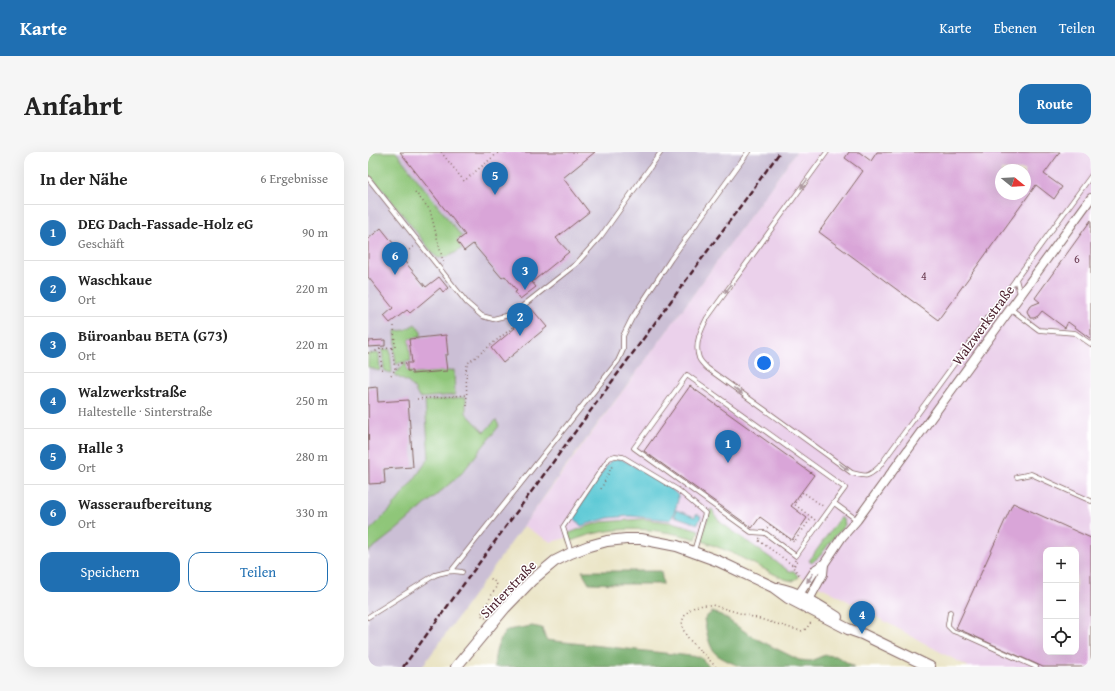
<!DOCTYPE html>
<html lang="de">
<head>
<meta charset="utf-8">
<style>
	body { margin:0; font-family:"Gentium Book Plus",serif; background:#f6f6f6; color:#222 }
	.controls { position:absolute; right:12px; bottom:12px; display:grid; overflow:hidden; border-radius:8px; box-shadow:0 4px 16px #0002 }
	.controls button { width:36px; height:36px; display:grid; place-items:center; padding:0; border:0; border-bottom:1px solid #e0e0e0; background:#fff; color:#222; font:20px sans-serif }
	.compass { position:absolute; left:627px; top:12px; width:36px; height:36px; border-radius:50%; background:#fff; box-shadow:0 4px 16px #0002; rotate:108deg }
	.you { position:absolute; left:396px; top:211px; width:14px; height:14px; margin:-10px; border:3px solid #fff; border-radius:50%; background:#1a73e8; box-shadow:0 0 0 6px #1a73e833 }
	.badge { display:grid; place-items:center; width:26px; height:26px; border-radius:50%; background:#1f6fb2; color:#fff; font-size:13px; font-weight:700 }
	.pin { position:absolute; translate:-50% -33px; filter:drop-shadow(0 1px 2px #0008) }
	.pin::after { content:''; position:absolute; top:21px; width:14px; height:12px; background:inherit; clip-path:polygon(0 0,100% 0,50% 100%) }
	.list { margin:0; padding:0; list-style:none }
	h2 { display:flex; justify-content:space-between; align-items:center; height:52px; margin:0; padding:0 16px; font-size:17px }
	h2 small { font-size:13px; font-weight:400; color:#767676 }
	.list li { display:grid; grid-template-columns:26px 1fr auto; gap:12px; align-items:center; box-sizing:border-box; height:56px; padding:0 16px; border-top:1px solid #e0e0e0 }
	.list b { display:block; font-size:15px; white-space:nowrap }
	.list p { margin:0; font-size:13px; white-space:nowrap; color:#767676 }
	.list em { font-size:13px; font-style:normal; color:#767676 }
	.actions { display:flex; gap:8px; padding:12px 16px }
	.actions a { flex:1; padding:9px 0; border:1px solid #1f6fb2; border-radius:12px; text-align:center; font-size:14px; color:#1f6fb2 }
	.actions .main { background:#1f6fb2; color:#fff }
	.icon { flex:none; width:22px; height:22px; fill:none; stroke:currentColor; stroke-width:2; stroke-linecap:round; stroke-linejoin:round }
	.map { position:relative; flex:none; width:723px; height:515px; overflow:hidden; border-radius:12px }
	header { display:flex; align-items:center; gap:24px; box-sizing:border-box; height:56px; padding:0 20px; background:#1f6fb2; color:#fff }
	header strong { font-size:19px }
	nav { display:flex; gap:22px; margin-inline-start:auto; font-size:14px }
	.intro { display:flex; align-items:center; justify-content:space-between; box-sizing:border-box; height:96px; padding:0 24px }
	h1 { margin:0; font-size:28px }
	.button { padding:10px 18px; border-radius:12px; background:#1f6fb2; color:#fff; font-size:14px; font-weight:700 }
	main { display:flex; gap:24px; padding:0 24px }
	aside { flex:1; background:#fff; border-radius:12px; box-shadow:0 4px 16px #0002 }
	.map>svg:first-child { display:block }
</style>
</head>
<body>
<header>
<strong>Karte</strong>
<nav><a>Karte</a><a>Ebenen</a><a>Teilen</a></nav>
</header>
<div class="intro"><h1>Anfahrt</h1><a class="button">Route</a></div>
<main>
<aside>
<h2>In der Nähe<small>6 Ergebnisse</small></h2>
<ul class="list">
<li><span class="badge">1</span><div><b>DEG Dach-Fassade-Holz eG</b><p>Geschäft</p></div><em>90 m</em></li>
<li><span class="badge">2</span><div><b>Waschkaue</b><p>Ort</p></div><em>220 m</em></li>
<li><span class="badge">3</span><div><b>Büroanbau BETA (G73)</b><p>Ort</p></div><em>220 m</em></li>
<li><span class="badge">4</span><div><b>Walzwerkstraße</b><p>Haltestelle · Sinterstraße</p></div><em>250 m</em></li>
<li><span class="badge">5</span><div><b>Halle 3</b><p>Ort</p></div><em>280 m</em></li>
<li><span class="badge">6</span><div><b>Wasseraufbereitung</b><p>Ort</p></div><em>330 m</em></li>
</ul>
<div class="actions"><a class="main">Speichern</a><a>Teilen</a></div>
</aside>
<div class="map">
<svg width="723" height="515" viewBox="0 0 723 515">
	<rect width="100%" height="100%" fill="#fff"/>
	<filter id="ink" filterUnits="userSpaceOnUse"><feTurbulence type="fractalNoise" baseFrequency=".025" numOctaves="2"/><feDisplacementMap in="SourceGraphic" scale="8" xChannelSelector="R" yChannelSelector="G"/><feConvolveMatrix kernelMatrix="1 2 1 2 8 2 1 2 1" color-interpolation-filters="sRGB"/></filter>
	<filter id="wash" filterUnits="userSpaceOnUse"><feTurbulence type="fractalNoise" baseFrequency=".012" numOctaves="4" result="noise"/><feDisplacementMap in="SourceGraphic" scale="16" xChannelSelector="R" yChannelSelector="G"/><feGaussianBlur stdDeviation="0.9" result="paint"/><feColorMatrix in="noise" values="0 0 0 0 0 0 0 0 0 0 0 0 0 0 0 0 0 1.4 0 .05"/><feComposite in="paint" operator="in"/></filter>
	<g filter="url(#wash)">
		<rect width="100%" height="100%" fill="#eae4c5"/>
		<path fill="#ebd1eb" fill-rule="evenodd" d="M428,0H723V515H601L576,502L467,442L355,385L299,376L252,372L183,390L155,374L291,190ZM633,18H657V42H633ZM678,398H708V500H678Z"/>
		<polygon fill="#cbbfd5" points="0,0 428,0 291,190 191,324 54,515 0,515"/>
		<g fill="#8fc679" stroke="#6c7252">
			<path d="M0,0H28L94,85L89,89L94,96C87,102 79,106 70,106L67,104L16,39L0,22Z"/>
			<polygon points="47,172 53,179 53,185 41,187 43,209 31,211 28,213 26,196 28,195 27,179 37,178"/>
			<polygon points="22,197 24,219 23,221 17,219 16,217 14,198"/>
			<polygon points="11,201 12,217 11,219 0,215 0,202"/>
			<polygon points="36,212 39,212 39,219 44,219 45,222 86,218 87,243 51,246 47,238 41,231 26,223"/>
			<polygon points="98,245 98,261 116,280 128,268 131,274 94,321 27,379 0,400 0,380 23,357 47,326 61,306 57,249"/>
			<polygon points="343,357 345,358 346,362 352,370 421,419 426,419 431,425 425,429 416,427 362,400 332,388"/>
			<polygon points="472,365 476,368 477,373 467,384 452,404 447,408 444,411 441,409"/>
			<path d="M275,367L308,371L331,378L328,387C285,375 243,372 201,390L199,382L217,375L234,370Z"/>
		</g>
		<g fill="#73ab69" stroke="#5e654a">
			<polygon points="214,419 293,419 295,432 251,432 221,431"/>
			<path d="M344,460L353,463L385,485L431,508L442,509L457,503L468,504L487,515H374C368,513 352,506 348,502C341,496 338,477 336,467Z"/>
			<path d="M164,474L174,476L178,488L332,505L342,515H126C127,500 129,490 139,478Z"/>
		</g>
		<g fill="#5dc9d5" stroke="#547480">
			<path d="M248,307H253L259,310C268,316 308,337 310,344C311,350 305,362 303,368L262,364L240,366L213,374L205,364L206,361L242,309Z"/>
			<polygon points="308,358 327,365 328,362 333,364 330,372 306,364"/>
		</g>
		<g id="blocks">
			<g fill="#d9a5d8" fill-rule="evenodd">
				<polygon points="32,0 227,0 195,26 221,60 188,86 201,100 164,130 168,135 152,147 147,140 149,139 137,124 134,126 105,92 96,99 89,89 97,83"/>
				<path d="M481,0H491L503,9L509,0H692L676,22L694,35L686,47L668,33L570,168L451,80L495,19L477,6ZM633,18H657V42H633Z"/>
				<polygon points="723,68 723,187 700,170 697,176 674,159 670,164 666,166 662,166 659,159 662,154 672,150 667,146"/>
				<polygon points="13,76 29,96 27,98 58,135 71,125 80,136 75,140 72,136 42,161 39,158 22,171 16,164 25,156 0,125 0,87"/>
				<polygon points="163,156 179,175 135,211 123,196 147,176 146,174 150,171 148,168"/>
				<polygon points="78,183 80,203 77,203 79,219 44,222 44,219 39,219 39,211 44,211 41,187"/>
				<polygon points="17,188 17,194 0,195 0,189"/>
				<polygon points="322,234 446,323 423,354 439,366 424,388 392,365 384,376 276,299"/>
				<polygon points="9,235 10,250 40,248 45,315 16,317 17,331 1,332 0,236"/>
				<path d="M645,351L723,386V515H675L588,476ZM678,398H708V500H678Z"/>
			</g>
		</g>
	</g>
	<g filter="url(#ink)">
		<use href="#blocks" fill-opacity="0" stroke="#826461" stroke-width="1"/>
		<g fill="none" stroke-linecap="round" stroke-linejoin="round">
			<defs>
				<g id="service">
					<path d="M459,0L339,166C333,178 326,192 331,206C332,209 336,213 339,216L484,321C499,325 500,325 511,315L723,24"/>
					<polyline points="0,26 99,151 114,164 125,167 141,163 152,156 208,112 233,84 293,0"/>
					<polyline points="648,127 652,142"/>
					<polyline points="643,157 671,178 707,181 723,192"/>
					<polyline points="649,325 663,322 723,349"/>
					<polyline points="466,351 428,404 397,381 383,380 266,296 319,223 477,336 466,351 489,368"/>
					<polyline points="203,400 195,375 241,306 247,304 255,305 310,338 337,361 326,399"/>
					<polyline points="84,418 250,209 255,198 255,184 264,166 303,107 380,0"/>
					<polyline points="582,460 580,472 580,474 585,479 601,485 668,515"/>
					<path d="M0,465L67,423C77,420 84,418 94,420"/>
				</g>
				<g id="minor">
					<polyline points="427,448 448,417 456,412 474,385 489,368 723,46"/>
					<polyline points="438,453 455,422 456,412"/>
				</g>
				<g id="tertiary">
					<path d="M409,436C431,440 450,453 469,465"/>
					<polyline points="88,515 137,456 163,429 187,409 203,401 221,394 239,389 258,387 273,387 309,394 350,409 405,435 420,446 480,477 494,482 562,515"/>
				</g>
			</defs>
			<use href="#service" stroke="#826461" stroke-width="5.5"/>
			<use href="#minor" stroke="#826461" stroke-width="10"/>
			<use href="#tertiary" stroke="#826461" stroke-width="12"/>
			<g stroke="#826461" stroke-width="1.5" stroke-dasharray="1 3" stroke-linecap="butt">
				<polyline points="73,0 96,29 131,0"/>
				<polyline points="47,40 62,58 76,113"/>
				<polyline points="35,103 46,94"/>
				<polyline points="26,174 27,195 24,196 27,218"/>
				<polyline points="12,197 14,220"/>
				<polyline points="0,201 4,201 12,197 24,196"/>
				<polyline points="23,223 32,211 39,211"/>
				<polyline points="49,247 99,243"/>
				<polyline points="99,254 98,216 100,211 148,173 144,167"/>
				<polyline points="233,337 245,312"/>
				<polyline points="447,368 426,352 435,340 456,355"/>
				<polyline points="399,376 402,373 426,390 444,365"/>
				<polyline points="392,386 390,388 426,414 429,409"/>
				<polyline points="427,408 425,415 433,425"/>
				<polyline points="118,466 113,463 129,433 128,431 122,426"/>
				<path d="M348,515C343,510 338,504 332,499C323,489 307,476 318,462C324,453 335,453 344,453L433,479L438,477L444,469"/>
			</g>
			<use href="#service" stroke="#fff" stroke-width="4"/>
			<use href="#minor" stroke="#fff" stroke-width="8"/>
			<use href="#tertiary" stroke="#fff" stroke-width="10"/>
			<polyline stroke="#4a1f2b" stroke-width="2.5" stroke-dasharray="6 3" stroke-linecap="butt" points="35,515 412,0"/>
		</g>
		<defs><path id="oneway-solid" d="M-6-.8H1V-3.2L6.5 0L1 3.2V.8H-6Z"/></defs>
		<g fill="#ae9aa0">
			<use href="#oneway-solid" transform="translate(436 32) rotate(126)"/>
			<use href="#oneway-solid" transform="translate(360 137) rotate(126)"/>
			<use href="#oneway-solid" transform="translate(370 239) rotate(36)"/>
			<use href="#oneway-solid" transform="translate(476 315) rotate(36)"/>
			<use href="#oneway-solid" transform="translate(442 426) rotate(125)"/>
		</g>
	</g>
	<g text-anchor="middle" stroke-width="3" stroke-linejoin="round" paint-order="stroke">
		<g font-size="12" fill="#6e4056">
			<text x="709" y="111">6</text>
			<text x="556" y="128">4</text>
		</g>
		<g font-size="14" fill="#4a1f2b" stroke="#fff">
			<text transform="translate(615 173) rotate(-54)" y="5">Walzwerkstraße</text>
			<text transform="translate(140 437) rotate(-46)" y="5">Sinterstraße</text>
		</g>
	</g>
</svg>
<div class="controls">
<button>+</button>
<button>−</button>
<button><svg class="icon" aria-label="locate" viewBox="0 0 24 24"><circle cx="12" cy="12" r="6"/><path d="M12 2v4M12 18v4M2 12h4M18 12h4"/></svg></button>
</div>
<svg class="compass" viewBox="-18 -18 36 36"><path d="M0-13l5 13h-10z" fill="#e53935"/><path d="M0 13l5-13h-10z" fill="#767676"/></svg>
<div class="you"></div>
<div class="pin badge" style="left:360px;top:311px">1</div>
<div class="pin badge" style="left:152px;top:184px">2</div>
<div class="pin badge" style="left:157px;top:138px">3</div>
<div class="pin badge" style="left:494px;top:482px">4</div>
<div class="pin badge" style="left:127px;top:43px">5</div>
<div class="pin badge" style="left:27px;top:123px">6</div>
</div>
</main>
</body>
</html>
